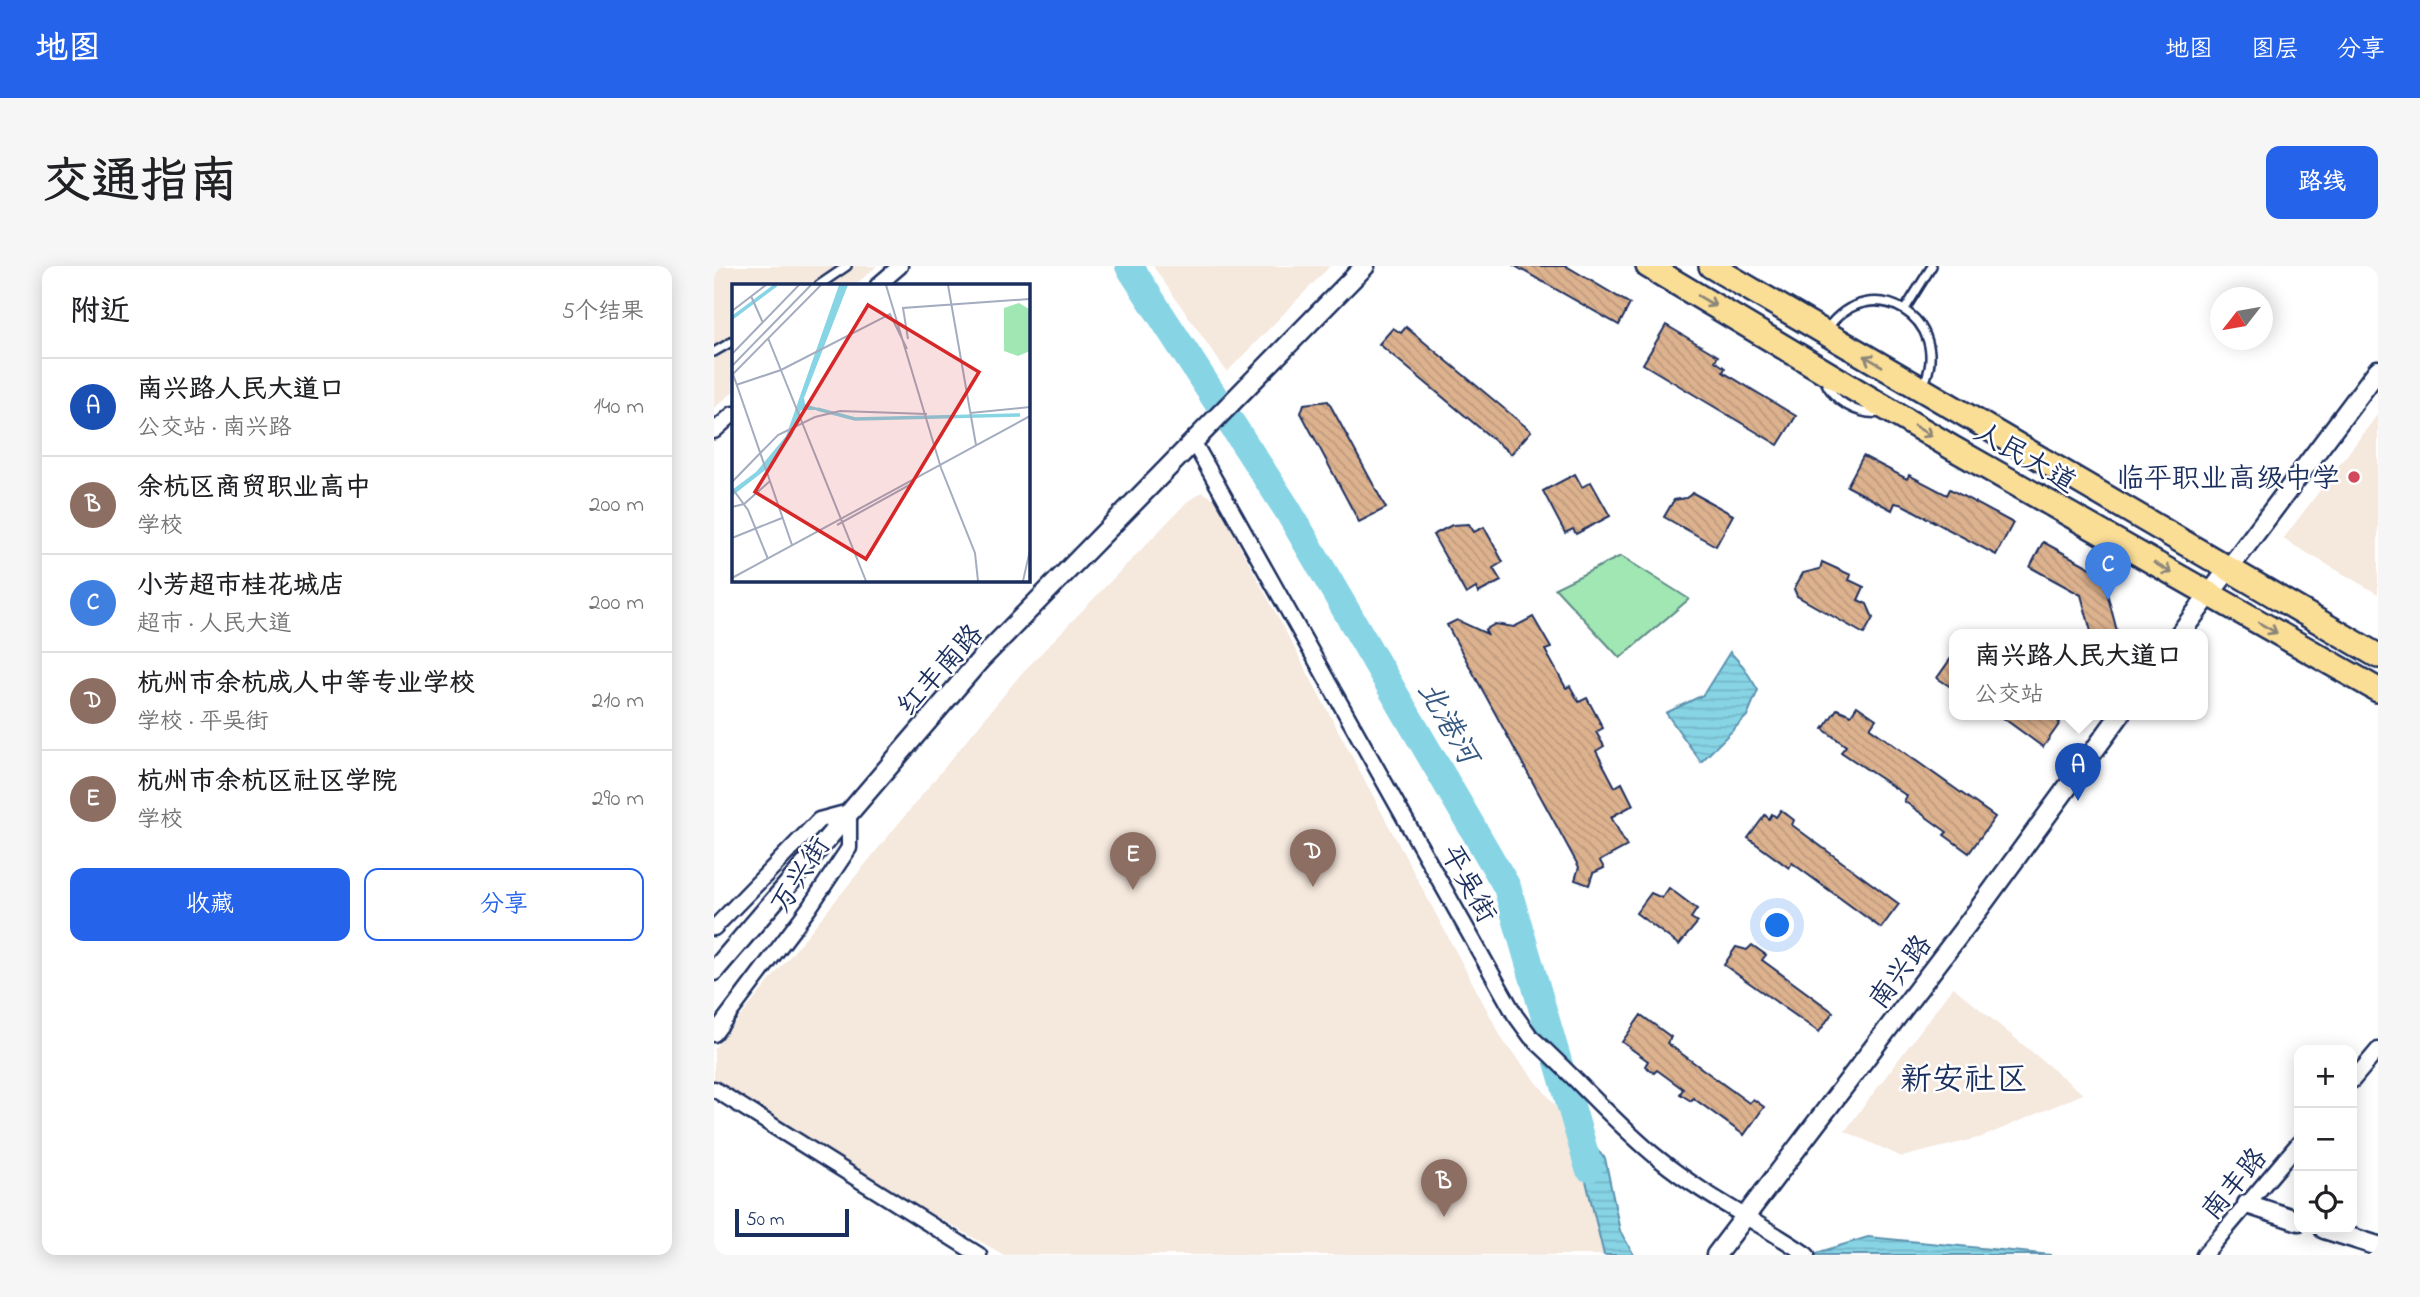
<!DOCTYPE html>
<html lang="zh">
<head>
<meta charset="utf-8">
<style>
	body { margin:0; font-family:"Indie Flower","LXGW WenKai TC",sans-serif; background:#f6f6f6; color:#202124 }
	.controls { position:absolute; right:21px; bottom:21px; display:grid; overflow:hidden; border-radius:14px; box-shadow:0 4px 18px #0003 }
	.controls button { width:63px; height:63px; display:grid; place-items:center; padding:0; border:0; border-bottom:2px solid #e0e0e0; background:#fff; color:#202124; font:35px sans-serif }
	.compass { position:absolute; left:1496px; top:21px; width:63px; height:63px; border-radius:50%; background:#fff; box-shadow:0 4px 18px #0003; rotate:239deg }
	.scale { position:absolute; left:21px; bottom:18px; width:114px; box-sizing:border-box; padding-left:7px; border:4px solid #1b2f5e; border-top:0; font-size:19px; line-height:24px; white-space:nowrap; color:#1b2f5e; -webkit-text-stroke:5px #fff; paint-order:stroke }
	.you { position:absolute; left:1064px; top:660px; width:24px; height:24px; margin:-18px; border:5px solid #fff; border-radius:50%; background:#1a73e8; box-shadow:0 0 0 10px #1a73e833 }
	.badge { display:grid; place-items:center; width:46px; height:46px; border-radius:50%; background:#2563eb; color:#fff; font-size:23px; font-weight:700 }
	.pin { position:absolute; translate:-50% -58px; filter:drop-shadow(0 2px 4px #0008) }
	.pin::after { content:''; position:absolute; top:37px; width:24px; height:21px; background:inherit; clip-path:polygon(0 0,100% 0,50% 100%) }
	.popup { position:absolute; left:1235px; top:363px; width:259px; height:91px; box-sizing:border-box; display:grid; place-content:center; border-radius:14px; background:#fff; filter:drop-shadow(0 2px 5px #0005); font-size:23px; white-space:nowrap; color:#757577 }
	.popup b { font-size:26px; color:#202124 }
	.popup::after { content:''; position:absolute; left:50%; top:100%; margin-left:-14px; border:14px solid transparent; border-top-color:#fff }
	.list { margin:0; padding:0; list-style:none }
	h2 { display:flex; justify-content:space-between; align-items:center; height:91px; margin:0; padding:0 28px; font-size:30px }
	h2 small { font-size:23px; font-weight:400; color:#757577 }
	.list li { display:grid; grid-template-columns:46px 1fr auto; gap:21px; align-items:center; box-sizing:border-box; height:98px; padding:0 28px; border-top:2px solid #e0e0e0 }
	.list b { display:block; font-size:26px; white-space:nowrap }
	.list p { margin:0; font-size:23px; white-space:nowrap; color:#757577 }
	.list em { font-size:23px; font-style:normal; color:#757577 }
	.actions { display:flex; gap:14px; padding:21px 28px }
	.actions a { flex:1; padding:16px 0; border:2px solid #2563eb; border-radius:14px; text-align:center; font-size:24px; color:#2563eb }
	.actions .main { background:#2563eb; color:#fff }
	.icon { flex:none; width:38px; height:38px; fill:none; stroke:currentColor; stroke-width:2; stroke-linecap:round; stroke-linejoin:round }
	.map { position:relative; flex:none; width:1664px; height:989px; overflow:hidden; border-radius:14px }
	header { display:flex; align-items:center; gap:42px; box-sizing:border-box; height:98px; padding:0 35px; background:#2563eb; color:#fff }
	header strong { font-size:33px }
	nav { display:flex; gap:38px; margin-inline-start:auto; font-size:24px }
	.intro { display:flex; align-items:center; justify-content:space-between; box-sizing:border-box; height:168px; padding:0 42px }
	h1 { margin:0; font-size:49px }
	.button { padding:18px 32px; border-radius:14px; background:#2563eb; color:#fff; font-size:24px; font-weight:700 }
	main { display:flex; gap:42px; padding:0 42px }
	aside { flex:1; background:#fff; border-radius:14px; box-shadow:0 4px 18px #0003 }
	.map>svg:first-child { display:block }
</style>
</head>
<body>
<header>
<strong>地图</strong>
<nav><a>地图</a><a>图层</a><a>分享</a></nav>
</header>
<div class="intro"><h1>交通指南</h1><a class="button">路线</a></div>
<main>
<aside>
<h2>附近<small>5个结果</small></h2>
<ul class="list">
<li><span class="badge" style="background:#1a4fb4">A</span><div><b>南兴路人民大道口</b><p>公交站 · 南兴路</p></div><em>140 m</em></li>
<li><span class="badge" style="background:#8d6e63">B</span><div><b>余杭区商贸职业高中</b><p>学校</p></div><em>200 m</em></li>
<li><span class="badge" style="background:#3f7fe0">C</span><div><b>小芳超市桂花城店</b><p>超市 · 人民大道</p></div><em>200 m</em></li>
<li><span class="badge" style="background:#8d6e63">D</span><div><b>杭州市余杭成人中等专业学校</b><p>学校 · 平吴街</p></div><em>210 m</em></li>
<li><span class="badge" style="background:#8d6e63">E</span><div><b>杭州市余杭区社区学院</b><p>学校</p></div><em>290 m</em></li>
</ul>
<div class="actions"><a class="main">收藏</a><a>分享</a></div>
</aside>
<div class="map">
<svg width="1664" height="989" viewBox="0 0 1664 989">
	<defs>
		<pattern id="water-rules" width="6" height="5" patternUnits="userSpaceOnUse" patternTransform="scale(1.75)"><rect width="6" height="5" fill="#87d4e5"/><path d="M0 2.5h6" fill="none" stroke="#74b6c7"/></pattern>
		<pattern id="building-back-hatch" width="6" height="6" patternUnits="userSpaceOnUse" patternTransform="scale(1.75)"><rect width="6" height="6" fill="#ddb28e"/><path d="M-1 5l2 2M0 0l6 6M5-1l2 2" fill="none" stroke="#bd997d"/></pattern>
	</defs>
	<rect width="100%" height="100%" fill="#fff"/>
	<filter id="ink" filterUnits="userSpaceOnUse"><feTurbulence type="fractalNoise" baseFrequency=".0143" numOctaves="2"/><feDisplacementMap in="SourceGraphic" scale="14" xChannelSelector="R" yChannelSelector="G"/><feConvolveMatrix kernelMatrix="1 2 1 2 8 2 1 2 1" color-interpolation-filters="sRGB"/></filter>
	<g filter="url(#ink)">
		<g fill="#f5e8dd">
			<polygon points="0,0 163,0 141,19 19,19 19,126 0,142"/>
			<polygon points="439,0 616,0 513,106"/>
			<polygon points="1664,148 1664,328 1569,273"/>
			<polygon points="488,226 501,233 790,776 859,861 890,989 290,989 4,826 0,821 0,783 307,408 474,235"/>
			<polygon points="1239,721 1369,828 1268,871 1188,891 1131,865"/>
		</g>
		<polygon fill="#a1e7b3" stroke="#5e8b88" stroke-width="2" points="907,290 975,333 906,392 841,322"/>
		<g fill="url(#water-rules)" stroke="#5c92af" stroke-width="2">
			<polygon points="1016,386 1029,400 1044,424 1033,450 987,496 952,447 989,429"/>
			<polygon points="859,861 891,892 906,965 920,989 890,989"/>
			<polygon points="1154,971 1337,989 1096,989"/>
		</g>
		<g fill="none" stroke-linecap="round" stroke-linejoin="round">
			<polyline stroke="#87d4e5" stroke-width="28" points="415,0 573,243 793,621 875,902"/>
		</g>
		<g fill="url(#building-back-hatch)" stroke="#1b2f5e" stroke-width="2">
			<polygon points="801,0 852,0 916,38 905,59"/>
			<polygon points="952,59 1004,90 1001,95 1011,102 1009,106 1082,150 1064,179 929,98"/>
			<polygon points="692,61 817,165 797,188 665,78 679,62 687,67"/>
			<polygon points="614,135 672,242 645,256 587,147 590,138"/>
			<polygon points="1149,190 1193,213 1195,209 1233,229 1236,223 1299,257 1282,289 1189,239 1181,237 1178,244 1133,220"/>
			<polygon points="861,208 868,221 877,216 896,250 862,268 859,263 851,267 829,225"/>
			<polygon points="979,227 1019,249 1002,280 950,251 960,234 972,232"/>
			<polygon points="755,258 760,266 770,261 789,296 779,302 787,315 764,327 762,322 752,328 719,269 738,259"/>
			<polygon points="1329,276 1388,308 1404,369 1378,369 1367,329 1316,301"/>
			<polygon points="1108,296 1137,309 1135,314 1150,321 1144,334 1153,338 1159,352 1150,368 1083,330 1080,323 1089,307 1106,303"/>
			<polygon points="819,351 837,382 831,384 852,422 856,420 865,436 873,432 889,462 882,466 890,480 882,485 901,521 908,517 919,539 897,551 913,580 886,595 890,602 879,607 875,619 861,614 865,601 733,359 743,354 773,368 771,364 781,358 800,361"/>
			<polygon points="1240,388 1240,423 1223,412"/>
			<polygon points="1143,440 1162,453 1156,462 1281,551 1255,587 1230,569 1233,566 1190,535 1193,530 1127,486 1132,480 1109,463 1123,443 1137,449"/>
			<polygon points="1285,449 1335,449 1346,457 1329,481"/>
			<polygon points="1067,544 1080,554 1078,559 1185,638 1167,662 1078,597 1075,602 1034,572 1051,549 1055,553 1058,548 1062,551"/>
			<polygon points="955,622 983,643 977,652 984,656 965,679 922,647 937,627 948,632"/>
			<polygon points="1038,679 1052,689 1048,694 1119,746 1105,766 1010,699 1022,681 1033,684"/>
			<polygon points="927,749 957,771 953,777 1035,837 1039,833 1050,841 1030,869 979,832 977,835 966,828 969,823 943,804 940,807 931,800 934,795 908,776"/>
		</g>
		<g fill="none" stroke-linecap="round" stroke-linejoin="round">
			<defs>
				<g id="service">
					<polyline points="105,19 133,0"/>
					<polyline points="1191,43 1218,0"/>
					<path d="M1113,63C1156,2 1241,53 1209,120"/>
					<polyline points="0,86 19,75"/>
					<path d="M1110,113C1119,136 1144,150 1168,147"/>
				</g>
				<g id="minor">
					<polyline points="164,19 186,0"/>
					<polyline points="0,165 19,148"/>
					<path d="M480,177L801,749L817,771C861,810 899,856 945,893C990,930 1045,956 1093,989"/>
					<polyline points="0,662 105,554 135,546 135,582 95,642 0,768"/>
					<polyline points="1638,815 1664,784"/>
					<polyline points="0,823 265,989"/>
					<polyline points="1490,989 1585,877"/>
				</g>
				<g id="tertiary">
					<polyline points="1465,369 1664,104"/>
					<polyline points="0,705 266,394 651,0"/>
					<polyline points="1533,938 1585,955"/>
					<polyline points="1610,963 1664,980"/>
					<polyline points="1002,989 1264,644 1406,449"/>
				</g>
				<g id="primary">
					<polyline points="934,0 1237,181 1664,424"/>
					<polyline points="997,0 1664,390"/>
				</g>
			</defs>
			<use href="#service" stroke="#1b2f5e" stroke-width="12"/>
			<use href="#minor" stroke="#1b2f5e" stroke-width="19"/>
			<use href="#tertiary" stroke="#1b2f5e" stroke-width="23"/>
			<use href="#primary" stroke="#1b2f5e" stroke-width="28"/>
			<use href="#service" stroke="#fff" stroke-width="7"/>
			<use href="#minor" stroke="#fff" stroke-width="14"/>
			<use href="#tertiary" stroke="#fff" stroke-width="18"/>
			<use href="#primary" stroke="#fbde96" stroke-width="23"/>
		</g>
		<defs><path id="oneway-shaft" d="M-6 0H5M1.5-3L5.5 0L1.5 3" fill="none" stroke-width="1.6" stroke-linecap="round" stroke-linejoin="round" transform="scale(1.75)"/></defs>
		<g stroke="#8b867a">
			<use href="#oneway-shaft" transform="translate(993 35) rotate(31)"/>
			<use href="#oneway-shaft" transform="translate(1159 95) rotate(-150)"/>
			<use href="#oneway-shaft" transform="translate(1209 165) rotate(31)"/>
			<use href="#oneway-shaft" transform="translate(1449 302) rotate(30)"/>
			<use href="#oneway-shaft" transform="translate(1554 362) rotate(30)"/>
		</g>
	</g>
	<circle fill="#d1495b" stroke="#fff" stroke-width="2.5" cx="1640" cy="211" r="7"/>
	<g text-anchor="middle" stroke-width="5" stroke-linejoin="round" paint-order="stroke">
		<g font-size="28" fill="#1b2f5e" stroke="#fff">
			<text transform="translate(1312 190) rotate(30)" y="10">人民大道</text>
			<text transform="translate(225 403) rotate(-48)" y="10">红丰南路</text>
			<text transform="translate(85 608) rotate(-57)" y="10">万兴街</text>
			<text transform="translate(756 617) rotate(61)" y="10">平吴街</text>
			<text transform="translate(1185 705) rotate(-53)" y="10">南兴路</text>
			<text transform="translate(1519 917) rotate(-50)" y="10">南丰路</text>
		</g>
		<g font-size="28" fill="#1b2f5e" stroke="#fff" text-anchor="end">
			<text x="1626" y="221">临平职业高级中学</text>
		</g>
		<g font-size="30" font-style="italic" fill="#365880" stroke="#fff">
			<text transform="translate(735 456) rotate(60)" y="10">北港河</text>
		</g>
		<g font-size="32" fill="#1b2f5e" stroke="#fff">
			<text x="1250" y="823">新安社区</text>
		</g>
	</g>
	<g transform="translate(18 18)">
		<rect width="298" height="298" fill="#fff"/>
		<path d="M287,19L297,25L298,67L286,72L272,67V24Z" fill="#a1e7b3"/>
		<path d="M107,1H116L72,114L73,120L92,126H69L60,152L36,184L0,212V206L24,188L54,152Z" fill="#87d4e5"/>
		<path fill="none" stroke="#87d4e5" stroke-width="3.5" d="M0,34L44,1M85,125L123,135L288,131"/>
		<path fill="none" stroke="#a4acbf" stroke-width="2" d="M154,1L209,184L243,269L246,297M216,1L244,161M19,12L31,39M0,27L34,1M36,54L134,297M176,55L171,24L298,15M0,70L67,1M0,82L79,1M1,90L60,261M1,90L89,1M4,101L49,86L158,30L175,65M238,129L298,123M0,198L46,151L83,133L108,127L195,130M0,204L16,226L36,275M0,223L12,220L38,197M105,241L181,199M0,254L50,234M0,294L298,132M291,297L298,266"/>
		<path fill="#d62828" fill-opacity="0.15" stroke="#d62828" stroke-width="3.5" d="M136,21L247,88L134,275L23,208Z"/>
		<rect width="298" height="298" fill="none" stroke="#1b2f5e" stroke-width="3.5"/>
	</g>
</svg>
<div class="controls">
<button>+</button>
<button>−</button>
<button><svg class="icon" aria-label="locate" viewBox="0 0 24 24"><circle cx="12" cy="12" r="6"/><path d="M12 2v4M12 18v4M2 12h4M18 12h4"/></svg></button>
</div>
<svg class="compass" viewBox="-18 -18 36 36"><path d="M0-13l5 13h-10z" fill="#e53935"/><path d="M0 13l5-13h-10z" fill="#757577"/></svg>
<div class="scale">50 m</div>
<div class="you"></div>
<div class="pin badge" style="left:1364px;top:535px;background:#1a4fb4">A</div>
<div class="popup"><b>南兴路人民大道口</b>公交站</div>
<div class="pin badge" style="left:730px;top:951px;background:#8d6e63">B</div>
<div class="pin badge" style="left:1394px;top:334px;background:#3f7fe0">C</div>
<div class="pin badge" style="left:599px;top:621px;background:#8d6e63">D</div>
<div class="pin badge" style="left:419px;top:624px;background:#8d6e63">E</div>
</div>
</main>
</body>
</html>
